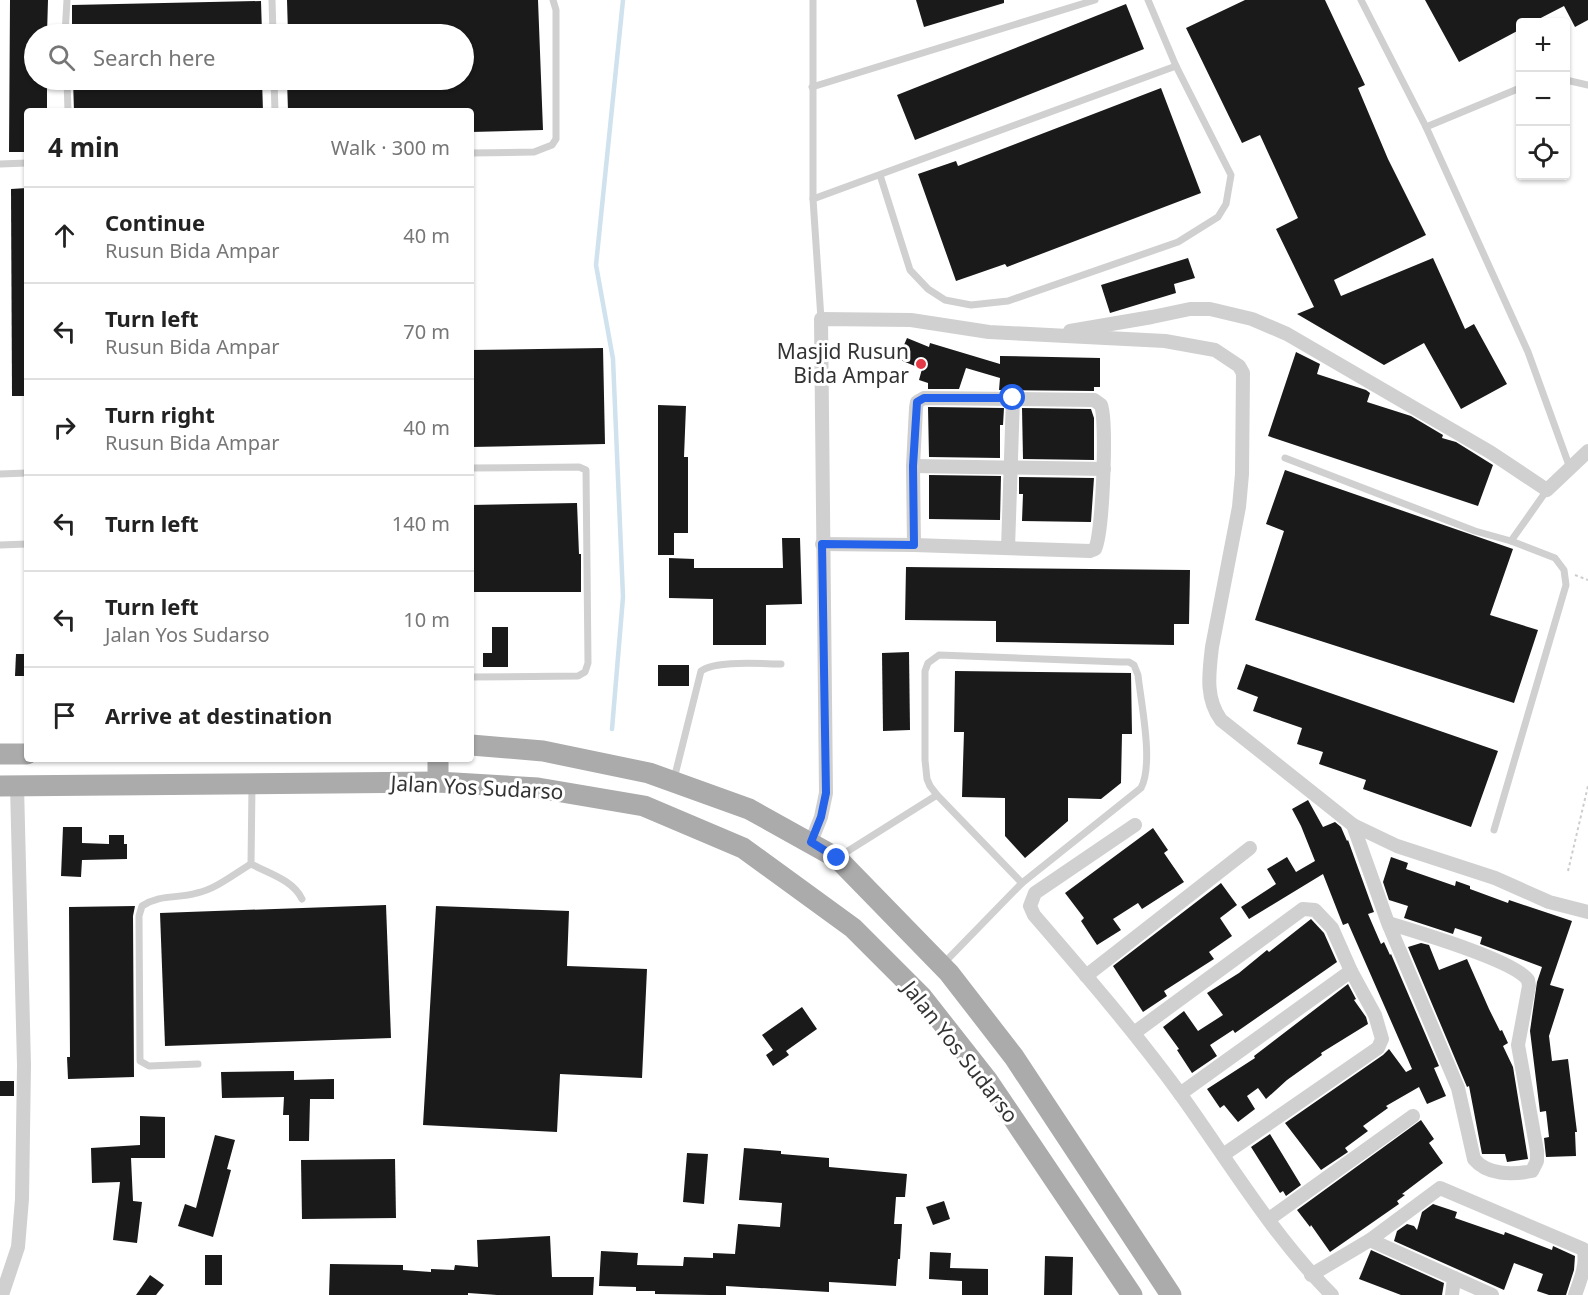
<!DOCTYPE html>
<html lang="en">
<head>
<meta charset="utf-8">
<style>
	body { margin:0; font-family:"Noto Sans",sans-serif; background:#f6f6f6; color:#222 }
	.controls { position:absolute; right:18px; top:18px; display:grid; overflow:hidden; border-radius:6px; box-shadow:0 2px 4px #0004 }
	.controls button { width:54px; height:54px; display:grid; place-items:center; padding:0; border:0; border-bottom:2px solid #e0e0e0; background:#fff; color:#222; font:30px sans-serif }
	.stop { position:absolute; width:18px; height:18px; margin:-14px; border:4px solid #2563eb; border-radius:50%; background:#fff }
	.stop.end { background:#2563eb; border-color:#fff; box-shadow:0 2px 6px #0008 }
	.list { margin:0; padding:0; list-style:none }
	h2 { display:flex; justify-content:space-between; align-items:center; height:78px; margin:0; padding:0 24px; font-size:26px }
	h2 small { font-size:20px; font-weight:400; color:#767676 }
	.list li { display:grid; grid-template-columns:39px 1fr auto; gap:18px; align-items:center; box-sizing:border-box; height:96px; padding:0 24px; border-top:2px solid #e0e0e0 }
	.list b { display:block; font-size:22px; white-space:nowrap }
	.list p { margin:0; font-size:20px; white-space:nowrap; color:#767676 }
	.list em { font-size:20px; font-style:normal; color:#767676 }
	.icon { flex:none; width:33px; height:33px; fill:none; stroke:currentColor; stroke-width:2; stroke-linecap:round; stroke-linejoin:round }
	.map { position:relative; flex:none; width:1588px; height:1295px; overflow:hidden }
	.search { position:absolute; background:#fff; box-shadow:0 2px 4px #0004; left:24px; top:24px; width:450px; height:66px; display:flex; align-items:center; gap:15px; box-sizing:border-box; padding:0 21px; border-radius:33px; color:#767676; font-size:22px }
	.panel { position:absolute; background:#fff; box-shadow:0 2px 4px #0004; left:24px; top:108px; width:450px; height:654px; border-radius:6px }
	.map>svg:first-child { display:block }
</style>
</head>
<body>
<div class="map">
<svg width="1588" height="1295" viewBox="0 0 1588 1295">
	<rect width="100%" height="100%" fill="#fff"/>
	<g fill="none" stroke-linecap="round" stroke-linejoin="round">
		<polyline stroke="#cfe2ee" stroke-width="4.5" points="612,729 623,597 613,359 596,265 623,0"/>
	</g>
	<g fill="#1a1a1a">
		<polygon points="10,0 48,0 47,34 34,34 34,80 47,80 47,111 27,111 27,152 9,152"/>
		<polygon points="287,0 538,0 543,130 471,132 471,111 288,111 287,80 464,80 464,34 288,34"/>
		<polygon points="916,0 1004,0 1004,3 924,27"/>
		<polygon points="1245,0 1325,0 1365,85 1358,88 1388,159 1426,235 1334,280 1341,296 1433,258 1465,329 1474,324 1507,384 1461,409 1424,343 1384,365 1297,314 1314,307 1276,229 1298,218 1260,135 1242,143 1186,28"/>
		<polygon points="1425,0 1588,0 1588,20 1575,27 1564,6 1533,22 1521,22 1521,29 1459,62"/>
		<polygon points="261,1 262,34 72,34 72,5"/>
		<polygon points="1126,4 1144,49 915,140 897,95"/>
		<polygon points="73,80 262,80 263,111 74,111"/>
		<polygon points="1161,88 1201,193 1007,267 1005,264 956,281 918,174 956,161 958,166"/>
		<polygon points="27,188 27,396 12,396 11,189"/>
		<polygon points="1188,258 1195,278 1174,284 1176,293 1110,313 1101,285"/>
		<polygon points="907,338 929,347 930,343 1000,364 1000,356 1100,358 1100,387 1094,387 1094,391 999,390 1000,378 966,368 959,389 928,389 928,383 919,380 922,369 898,359"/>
		<polygon points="603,348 605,444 471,447 471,350"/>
		<polygon points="1296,352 1320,364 1317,374 1366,390 1370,393 1367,402 1411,416 1443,435 1442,438 1456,442 1493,465 1478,506 1268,436"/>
		<polygon points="658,405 686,406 684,457 688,457 688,533 674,533 674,555 658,555"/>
		<polygon points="928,407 1004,408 1003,425 1000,425 1000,458 929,457"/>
		<polygon points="1022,408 1091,409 1094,418 1094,460 1023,459"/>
		<polygon points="1285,470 1513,549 1490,615 1538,630 1514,703 1255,620 1284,531 1266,524"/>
		<polygon points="929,475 1001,476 1000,520 929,519"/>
		<polygon points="1019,477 1094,478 1091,522 1022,521 1023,494 1019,494"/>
		<polygon points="577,503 579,554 581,554 581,592 471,592 471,505"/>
		<polygon points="782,538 800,538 802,604 766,605 766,645 713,645 713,599 669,598 669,558 694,559 694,568 783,568"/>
		<polygon points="906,567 1190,570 1189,624 1174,624 1174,645 996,642 996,621 905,620"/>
		<polygon points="492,627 508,627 508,667 483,667 483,653 492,653"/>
		<polygon points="909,652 910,730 883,731 882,653"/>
		<polygon points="16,654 27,654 27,676 15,676"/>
		<polygon points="1246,664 1498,751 1471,827 1363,789 1366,780 1319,764 1323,752 1297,744 1302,728 1253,711 1258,697 1237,689"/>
		<rect x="658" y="665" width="31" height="21"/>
		<polygon points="955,671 1131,673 1132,734 1122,734 1121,783 1101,799 1068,798 1068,821 1025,858 1005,836 1005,798 962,797 964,732 954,732"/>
		<polygon points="1308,800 1323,827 1335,822 1341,827 1347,841 1348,840 1374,912 1368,914 1381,944 1384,942 1390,955 1391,954 1439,1066 1434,1068 1446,1096 1427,1104 1419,1087 1386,1106 1388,1108 1363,1126 1368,1131 1345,1148 1348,1152 1321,1170 1285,1123 1383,1055 1389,1049 1406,1072 1412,1069 1348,923 1343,925 1323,874 1249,919 1241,907 1276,884 1267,869 1287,857 1296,872 1315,861 1301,826 1292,809"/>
		<polygon points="63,827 82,827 82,843 109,844 109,835 124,835 124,844 127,844 127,859 82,860 81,877 61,876"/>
		<polygon points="1153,828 1168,850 1164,853 1184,882 1142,909 1138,903 1113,919 1121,930 1097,945 1081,921 1084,918 1065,893"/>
		<polygon points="1391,857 1408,863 1406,869 1455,886 1456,881 1470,886 1470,889 1508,903 1509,900 1572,921 1550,985 1564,989 1549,1036 1552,1061 1568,1059 1577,1132 1575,1132 1576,1156 1546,1157 1544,1138 1549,1137 1546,1111 1540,1112 1530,1031 1537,982 1542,967 1480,944 1482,937 1455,928 1453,934 1404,918 1408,906 1389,900 1383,882"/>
		<polygon points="1221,883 1237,905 1220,918 1232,936 1209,952 1214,959 1164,991 1167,996 1143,1012 1113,966"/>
		<polygon points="386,905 391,1038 165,1046 160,913"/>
		<polygon points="135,906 133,916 134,1077 68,1079 67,1057 70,1057 69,907"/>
		<polygon points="436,906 569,911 567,966 647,969 642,1078 560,1074 557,1132 423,1125"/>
		<polygon points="1311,919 1324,933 1337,962 1235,1033 1233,1030 1210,1045 1217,1056 1192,1073 1177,1050 1179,1049 1163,1027 1184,1011 1198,1031 1223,1015 1207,993 1239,973 1267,950 1269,952"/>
		<polygon points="1421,943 1429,945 1439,970 1467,959 1489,1009 1500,1031 1502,1030 1508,1043 1503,1046 1513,1067 1528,1159 1507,1162 1505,1154 1482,1154 1469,1086 1467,1087 1408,947"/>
		<polygon points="1348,984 1356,999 1354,1000 1366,1017 1368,1024 1321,1053 1322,1055 1287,1080 1266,1099 1258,1088 1247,1096 1255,1109 1238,1122 1224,1105 1220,1108 1207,1089 1255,1058 1254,1056"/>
		<polygon points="802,1007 817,1029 786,1051 789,1055 773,1066 766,1055 773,1050 762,1035"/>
		<polygon points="294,1071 294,1080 334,1079 334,1099 310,1099 309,1141 289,1141 289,1115 283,1115 284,1097 222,1098 221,1072"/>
		<rect x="0" y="1081" width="14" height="15"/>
		<polygon points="140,1116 165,1117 165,1158 131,1158 133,1201 142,1202 137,1243 113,1240 120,1182 92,1183 91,1148 140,1145"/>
		<polygon points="1421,1120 1434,1139 1429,1143 1443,1163 1402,1194 1405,1195 1397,1201 1399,1204 1330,1252 1311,1225 1310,1227 1297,1210"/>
		<polygon points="1270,1134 1301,1185 1286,1196 1283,1191 1280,1193 1251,1147"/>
		<polygon points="215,1135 235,1140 227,1169 231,1170 213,1237 178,1226 185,1204 196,1208"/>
		<polygon points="744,1148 781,1151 781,1154 829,1158 829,1167 907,1174 905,1197 896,1197 894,1224 902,1224 900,1259 898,1259 896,1286 829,1282 829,1292 726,1286 726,1295 710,1295 655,1294 655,1291 636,1291 636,1287 599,1286 601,1251 638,1253 637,1265 683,1266 684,1257 713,1258 713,1253 735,1254 738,1224 780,1227 782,1203 739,1200"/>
		<polygon points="687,1153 708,1154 704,1204 683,1202"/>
		<polygon points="395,1159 396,1218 302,1219 301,1160"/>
		<polygon points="944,1201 950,1219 933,1225 926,1207"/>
		<polygon points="1433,1204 1457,1212 1455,1218 1504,1235 1505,1232 1552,1250 1553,1246 1575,1256 1574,1270 1566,1295 1549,1295 1537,1291 1543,1274 1514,1263 1504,1290 1394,1241 1397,1231 1407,1224 1414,1226 1417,1230 1422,1212"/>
		<polygon points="550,1236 552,1277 594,1277 593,1295 497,1295 468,1293 468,1295 329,1295 330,1264 403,1265 403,1270 431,1272 431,1269 454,1270 455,1265 478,1267 477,1240"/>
		<polygon points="1371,1250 1444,1283 1442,1295 1401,1295 1359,1279"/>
		<polygon points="930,1252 951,1253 950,1268 988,1269 988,1295 962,1295 962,1281 929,1279"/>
		<rect x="205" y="1255" width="17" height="30"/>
		<polygon points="1045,1256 1073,1257 1072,1295 1044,1295"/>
		<polygon points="150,1275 164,1285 156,1295 136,1295"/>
	</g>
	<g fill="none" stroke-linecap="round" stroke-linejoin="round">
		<g stroke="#cdcdcd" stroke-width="2" stroke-dasharray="3 3" stroke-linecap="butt">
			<polyline points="1575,575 1588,580"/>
			<polyline points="1568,871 1588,786"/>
		</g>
		<g stroke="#d0d0d0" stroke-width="7">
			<polyline points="272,0 273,34"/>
			<polyline points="813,0 813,199 821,319"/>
			<polyline points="1361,0 1426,127"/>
			<polyline points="65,34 67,0"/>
			<polyline points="67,80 68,111"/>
			<polyline points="274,80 275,111"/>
			<polyline points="1566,80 1588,85"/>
			<polyline points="812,87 1095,0"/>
			<polyline points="1520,88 1426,127 1528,352 1570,468"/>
			<polyline points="471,153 534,152 552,145 556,139 556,10 553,0"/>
			<polyline points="0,164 27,163"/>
			<polyline points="880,175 910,270 928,289 945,300 971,305 1008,301 1178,242 1218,217 1226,204 1231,175 1176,66 1148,0"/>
			<polyline points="813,199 1176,66"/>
			<polyline points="1285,458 1475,531 1511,541 1547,490"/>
			<polyline points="471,468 579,467 586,470 588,663 585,672 578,676 471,677"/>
			<polyline points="0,474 27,473"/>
			<polyline points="0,545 27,544"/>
			<path d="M939,655L1120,662H1129L1134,665L1138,675C1141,703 1154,764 1141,788L1022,883L937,795L930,786L927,779L925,760V671L928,663Z"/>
			<path d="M674,779L701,671C716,660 762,664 781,664"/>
			<path d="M252,786L251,864C268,873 293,880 302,899"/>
			<polyline points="1494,830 1566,585 1564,570 1555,558 1511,541"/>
			<polyline points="840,856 937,795"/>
			<polyline points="944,963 1022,883"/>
			<path d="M198,1064L149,1066L140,1061L139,916L142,906C161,894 176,899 197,893C216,889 234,874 251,864"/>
		</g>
		<g stroke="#d0d0d0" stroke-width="14">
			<polyline points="1070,331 1152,317 1190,309 1210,309 1252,319 1287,334 1490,452 1547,490 1588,451"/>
			<polyline points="913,466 1104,469"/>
			<path d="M822,544L914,545L1090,551L1095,549C1103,533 1107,422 1101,405L1094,400L924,398L917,402L916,408L913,466L914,545"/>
			<polyline points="1008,548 1013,398"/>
			<path d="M1135,825L1035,893L1030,906L1034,915C1085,974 1135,1032 1181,1095C1229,1162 1273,1236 1332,1295"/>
			<path d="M1353,825L1388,923C1414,931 1514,960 1528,980L1529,986L1518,1045L1537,1151V1161L1532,1171C1512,1175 1487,1175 1474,1159L1458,1088L1388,923"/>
			<path d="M811,842L821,817L826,793L821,319L911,320L989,332L1165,341L1215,350L1239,366L1243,373L1242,474L1239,507L1212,647C1209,673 1205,698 1221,720L1353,825L1397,846L1495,878L1549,902L1588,912"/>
			<polyline points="1086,976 1250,848"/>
			<polyline points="1134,1033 1303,909 1315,910 1332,928 1351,971 1375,1015 1382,1039 1378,1048 1223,1155"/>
			<polyline points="1180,1094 1351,971"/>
			<polyline points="1269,1219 1413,1116"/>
			<polyline points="1370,1240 1492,1295"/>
			<path d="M1311,1275L1370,1240L1440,1188L1583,1249C1588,1262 1580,1281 1575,1295"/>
			<polyline points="2,1295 18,1247 22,1199 24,1065 17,786"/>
			<polyline points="1452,1295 1454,1278"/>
		</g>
		<g stroke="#ababab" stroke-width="21">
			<polyline points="471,745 543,751 649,773 749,809 837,858 949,973 1014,1057 1171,1295"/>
			<polyline points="0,754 27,754"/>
			<polyline points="438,759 438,782"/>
			<polyline points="0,786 438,782 538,788 644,806 743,848 853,928 922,997 988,1081 1132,1295"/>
		</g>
	</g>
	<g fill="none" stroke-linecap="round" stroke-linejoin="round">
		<polyline stroke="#2563eb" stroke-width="8" points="837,858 811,842 821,817 826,793 822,544 914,545 913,466 917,402 924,398 1013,398"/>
	</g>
	<circle fill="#e63946" stroke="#fff" stroke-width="2" cx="921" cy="364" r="6"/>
	<g text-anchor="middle" stroke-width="6" stroke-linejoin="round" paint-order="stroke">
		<g font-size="21" fill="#333" stroke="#fff" text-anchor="end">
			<text x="909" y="359">Masjid Rusun<tspan x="909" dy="24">Bida Ampar</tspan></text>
		</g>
		<g font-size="21" fill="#333" stroke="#fff">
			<text transform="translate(477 788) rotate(3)" y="7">Jalan Yos Sudarso</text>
			<text transform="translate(960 1052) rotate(52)" y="7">Jalan Yos Sudarso</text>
		</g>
	</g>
</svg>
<div class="controls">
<button>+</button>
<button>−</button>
<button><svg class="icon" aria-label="locate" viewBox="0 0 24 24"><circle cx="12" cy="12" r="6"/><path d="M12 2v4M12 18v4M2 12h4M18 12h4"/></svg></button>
</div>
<div class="stop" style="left:1013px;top:398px"></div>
<div class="stop end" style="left:837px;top:858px"></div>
<div class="search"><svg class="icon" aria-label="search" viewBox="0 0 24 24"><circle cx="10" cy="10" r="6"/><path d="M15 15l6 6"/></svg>Search here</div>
<section class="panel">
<h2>4 min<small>Walk · 300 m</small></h2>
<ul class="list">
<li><svg class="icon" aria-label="ahead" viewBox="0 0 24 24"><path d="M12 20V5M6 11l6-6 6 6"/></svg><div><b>Continue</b><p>Rusun Bida Ampar</p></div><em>40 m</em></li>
<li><svg class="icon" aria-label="left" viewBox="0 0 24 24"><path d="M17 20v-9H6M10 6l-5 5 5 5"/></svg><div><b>Turn left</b><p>Rusun Bida Ampar</p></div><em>70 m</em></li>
<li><svg class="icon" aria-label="right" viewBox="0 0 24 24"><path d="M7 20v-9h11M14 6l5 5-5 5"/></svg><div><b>Turn right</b><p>Rusun Bida Ampar</p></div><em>40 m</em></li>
<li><svg class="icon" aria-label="left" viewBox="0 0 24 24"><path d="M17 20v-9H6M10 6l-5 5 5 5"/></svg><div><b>Turn left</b></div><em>140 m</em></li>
<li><svg class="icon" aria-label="left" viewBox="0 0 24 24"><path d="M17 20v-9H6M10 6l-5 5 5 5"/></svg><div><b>Turn left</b><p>Jalan Yos Sudarso</p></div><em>10 m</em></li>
<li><svg class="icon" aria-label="arrive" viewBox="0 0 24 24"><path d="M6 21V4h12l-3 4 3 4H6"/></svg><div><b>Arrive at destination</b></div></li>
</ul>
</section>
</div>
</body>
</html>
